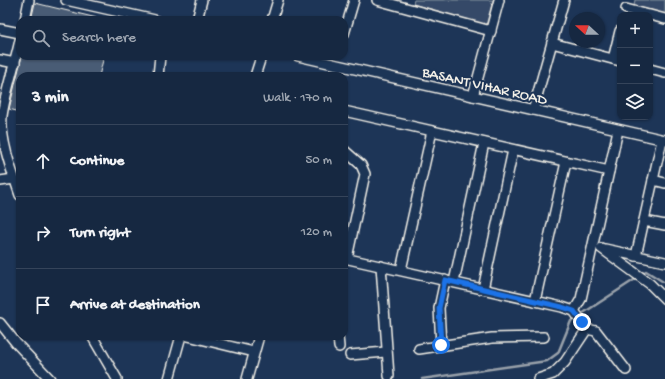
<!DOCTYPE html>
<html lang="en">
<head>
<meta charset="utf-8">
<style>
	body { margin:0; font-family:"Gochi Hand",sans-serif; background:#1f3048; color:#f1f3f6 }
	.controls { position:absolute; right:12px; top:12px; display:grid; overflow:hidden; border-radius:8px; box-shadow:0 1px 3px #0004 }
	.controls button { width:36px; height:36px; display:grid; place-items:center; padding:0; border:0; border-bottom:1px solid #35445a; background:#162841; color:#f1f3f6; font:20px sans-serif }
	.compass { position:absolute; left:569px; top:12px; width:36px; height:36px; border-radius:50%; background:#162841; box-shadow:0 1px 3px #0004; rotate:291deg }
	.stop { position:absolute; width:12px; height:12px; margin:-9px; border:3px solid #1a73e8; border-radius:50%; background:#fff }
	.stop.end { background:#1a73e8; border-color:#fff; box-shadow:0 1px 4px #0008 }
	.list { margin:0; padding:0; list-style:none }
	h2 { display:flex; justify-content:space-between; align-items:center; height:52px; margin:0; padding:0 16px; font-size:17px }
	h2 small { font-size:13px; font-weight:400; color:#9ea6b1 }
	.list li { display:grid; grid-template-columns:26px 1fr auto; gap:12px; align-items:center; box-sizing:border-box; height:72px; padding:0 16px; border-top:1px solid #35445a }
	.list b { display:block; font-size:15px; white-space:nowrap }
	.list em { font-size:13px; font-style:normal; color:#9ea6b1 }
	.icon { flex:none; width:22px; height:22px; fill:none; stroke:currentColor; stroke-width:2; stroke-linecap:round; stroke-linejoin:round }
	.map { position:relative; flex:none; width:665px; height:379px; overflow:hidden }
	.search { position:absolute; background:#162841; box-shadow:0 1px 3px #0004; left:16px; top:16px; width:332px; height:44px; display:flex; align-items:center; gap:10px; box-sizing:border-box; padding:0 14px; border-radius:12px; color:#9ea6b1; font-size:15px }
	.panel { position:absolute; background:#162841; box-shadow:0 1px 3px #0004; left:16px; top:72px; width:332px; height:268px; border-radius:12px }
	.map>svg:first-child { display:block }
</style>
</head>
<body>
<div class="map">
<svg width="665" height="379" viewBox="0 0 665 379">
	<rect width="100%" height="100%" fill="#1d3557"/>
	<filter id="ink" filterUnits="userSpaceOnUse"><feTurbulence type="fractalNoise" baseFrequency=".025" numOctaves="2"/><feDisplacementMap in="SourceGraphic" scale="8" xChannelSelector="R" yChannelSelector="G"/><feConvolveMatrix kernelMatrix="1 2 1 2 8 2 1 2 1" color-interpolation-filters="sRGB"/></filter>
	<g filter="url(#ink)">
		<g fill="#354a67" stroke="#949ea8">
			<polygon points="414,0 493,0 486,25 413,4"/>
			<polygon points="635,0 665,0 665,14 634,6"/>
		</g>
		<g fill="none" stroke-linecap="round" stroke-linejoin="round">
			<g stroke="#9aa2ab" stroke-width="2.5">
				<polyline points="641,275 646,271 665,283"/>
				<polyline points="422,379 547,361 558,353 571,321 637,278"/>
			</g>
		</g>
		<g fill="#485b74" stroke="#f4f1e8">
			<polygon points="35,3 97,18 96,20 31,20"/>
			<polygon points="22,56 104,56 99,76 20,76 20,112 9,109"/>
		</g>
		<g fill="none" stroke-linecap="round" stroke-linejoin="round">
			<defs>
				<g id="minor">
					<polyline points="66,0 155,20"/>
					<polyline points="377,0 491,31"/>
					<polyline points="626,9 649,15"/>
					<polyline points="650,15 665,19"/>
					<polyline points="25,20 29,0"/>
					<polyline points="197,20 202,0"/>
					<polyline points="272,20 278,0"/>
					<polyline points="0,29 20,33"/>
					<polyline points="344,34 354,0"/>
					<path d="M20,40C15,64 5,93 2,116C0,140 12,172 20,195"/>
					<polyline points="552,43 620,61"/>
					<polyline points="298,56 665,140"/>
					<polyline points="613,59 620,31"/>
					<polyline points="0,60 15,63"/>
					<polyline points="650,69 665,73"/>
					<polyline points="158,76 160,56"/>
					<polyline points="255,76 261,57"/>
					<polyline points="473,96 499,0"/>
					<polyline points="533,110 564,0"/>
					<polyline points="344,111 609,171"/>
					<polyline points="344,150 361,165 365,174 347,258"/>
					<polyline points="653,180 665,183"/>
					<polyline points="0,181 14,179"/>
					<polyline points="644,221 665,225"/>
					<polyline points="601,248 650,284 665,299"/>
					<polyline points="605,249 665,262"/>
					<polyline points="636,256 662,140"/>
					<polyline points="344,258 562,307 574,311 587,329 565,362 553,374 538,379"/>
					<polyline points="381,266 389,376"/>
					<polyline points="401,270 432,131"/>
					<polyline points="454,282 484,143"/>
					<polyline points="483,289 513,150"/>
					<polyline points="535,301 566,162"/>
					<polyline points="574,311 581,299 618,130"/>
					<polyline points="0,323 16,343 50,379"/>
					<polyline points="587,329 596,331 626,370"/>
					<polyline points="92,336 117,379"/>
					<polyline points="188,336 254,352"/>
					<polyline points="338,336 339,347"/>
					<polyline points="441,345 439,308 445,280"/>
					<polyline points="419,349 492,338 544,337"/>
					<polyline points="350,355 386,352"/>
					<polyline points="169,379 181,336"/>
					<polyline points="247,379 259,336"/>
				</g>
			</defs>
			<use href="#minor" stroke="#f4f1e8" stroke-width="12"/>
			<use href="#minor" stroke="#1d3557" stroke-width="9"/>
		</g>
	</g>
	<g fill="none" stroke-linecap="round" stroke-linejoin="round" filter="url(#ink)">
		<polyline stroke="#1a73e8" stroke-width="5" points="441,345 439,308 445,280 562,307 574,311 582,322"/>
	</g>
	<g text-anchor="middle" stroke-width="4" stroke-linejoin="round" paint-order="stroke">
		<g font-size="15" fill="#f4f1e8" stroke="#1d3557">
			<text transform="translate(485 85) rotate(13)" y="5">BASANT VIHAR ROAD</text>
		</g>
	</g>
</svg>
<div class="controls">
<button>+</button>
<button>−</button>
<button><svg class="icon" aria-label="layers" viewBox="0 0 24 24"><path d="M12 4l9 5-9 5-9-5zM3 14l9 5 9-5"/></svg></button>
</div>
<svg class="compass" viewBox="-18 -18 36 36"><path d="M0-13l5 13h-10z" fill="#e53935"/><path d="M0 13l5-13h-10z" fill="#9ea6b1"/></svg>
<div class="stop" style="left:441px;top:345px"></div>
<div class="stop end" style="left:582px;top:322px"></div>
<div class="search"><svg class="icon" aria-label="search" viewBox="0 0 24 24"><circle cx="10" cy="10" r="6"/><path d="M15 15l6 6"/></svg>Search here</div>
<section class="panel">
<h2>3 min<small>Walk · 170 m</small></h2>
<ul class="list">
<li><svg class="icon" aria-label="ahead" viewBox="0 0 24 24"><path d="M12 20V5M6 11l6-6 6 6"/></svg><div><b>Continue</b></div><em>50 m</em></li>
<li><svg class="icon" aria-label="right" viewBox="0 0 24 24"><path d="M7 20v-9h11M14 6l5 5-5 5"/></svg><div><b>Turn right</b></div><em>120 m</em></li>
<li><svg class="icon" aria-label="arrive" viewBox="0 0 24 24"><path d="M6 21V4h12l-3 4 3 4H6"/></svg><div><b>Arrive at destination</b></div></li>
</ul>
</section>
</div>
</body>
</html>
